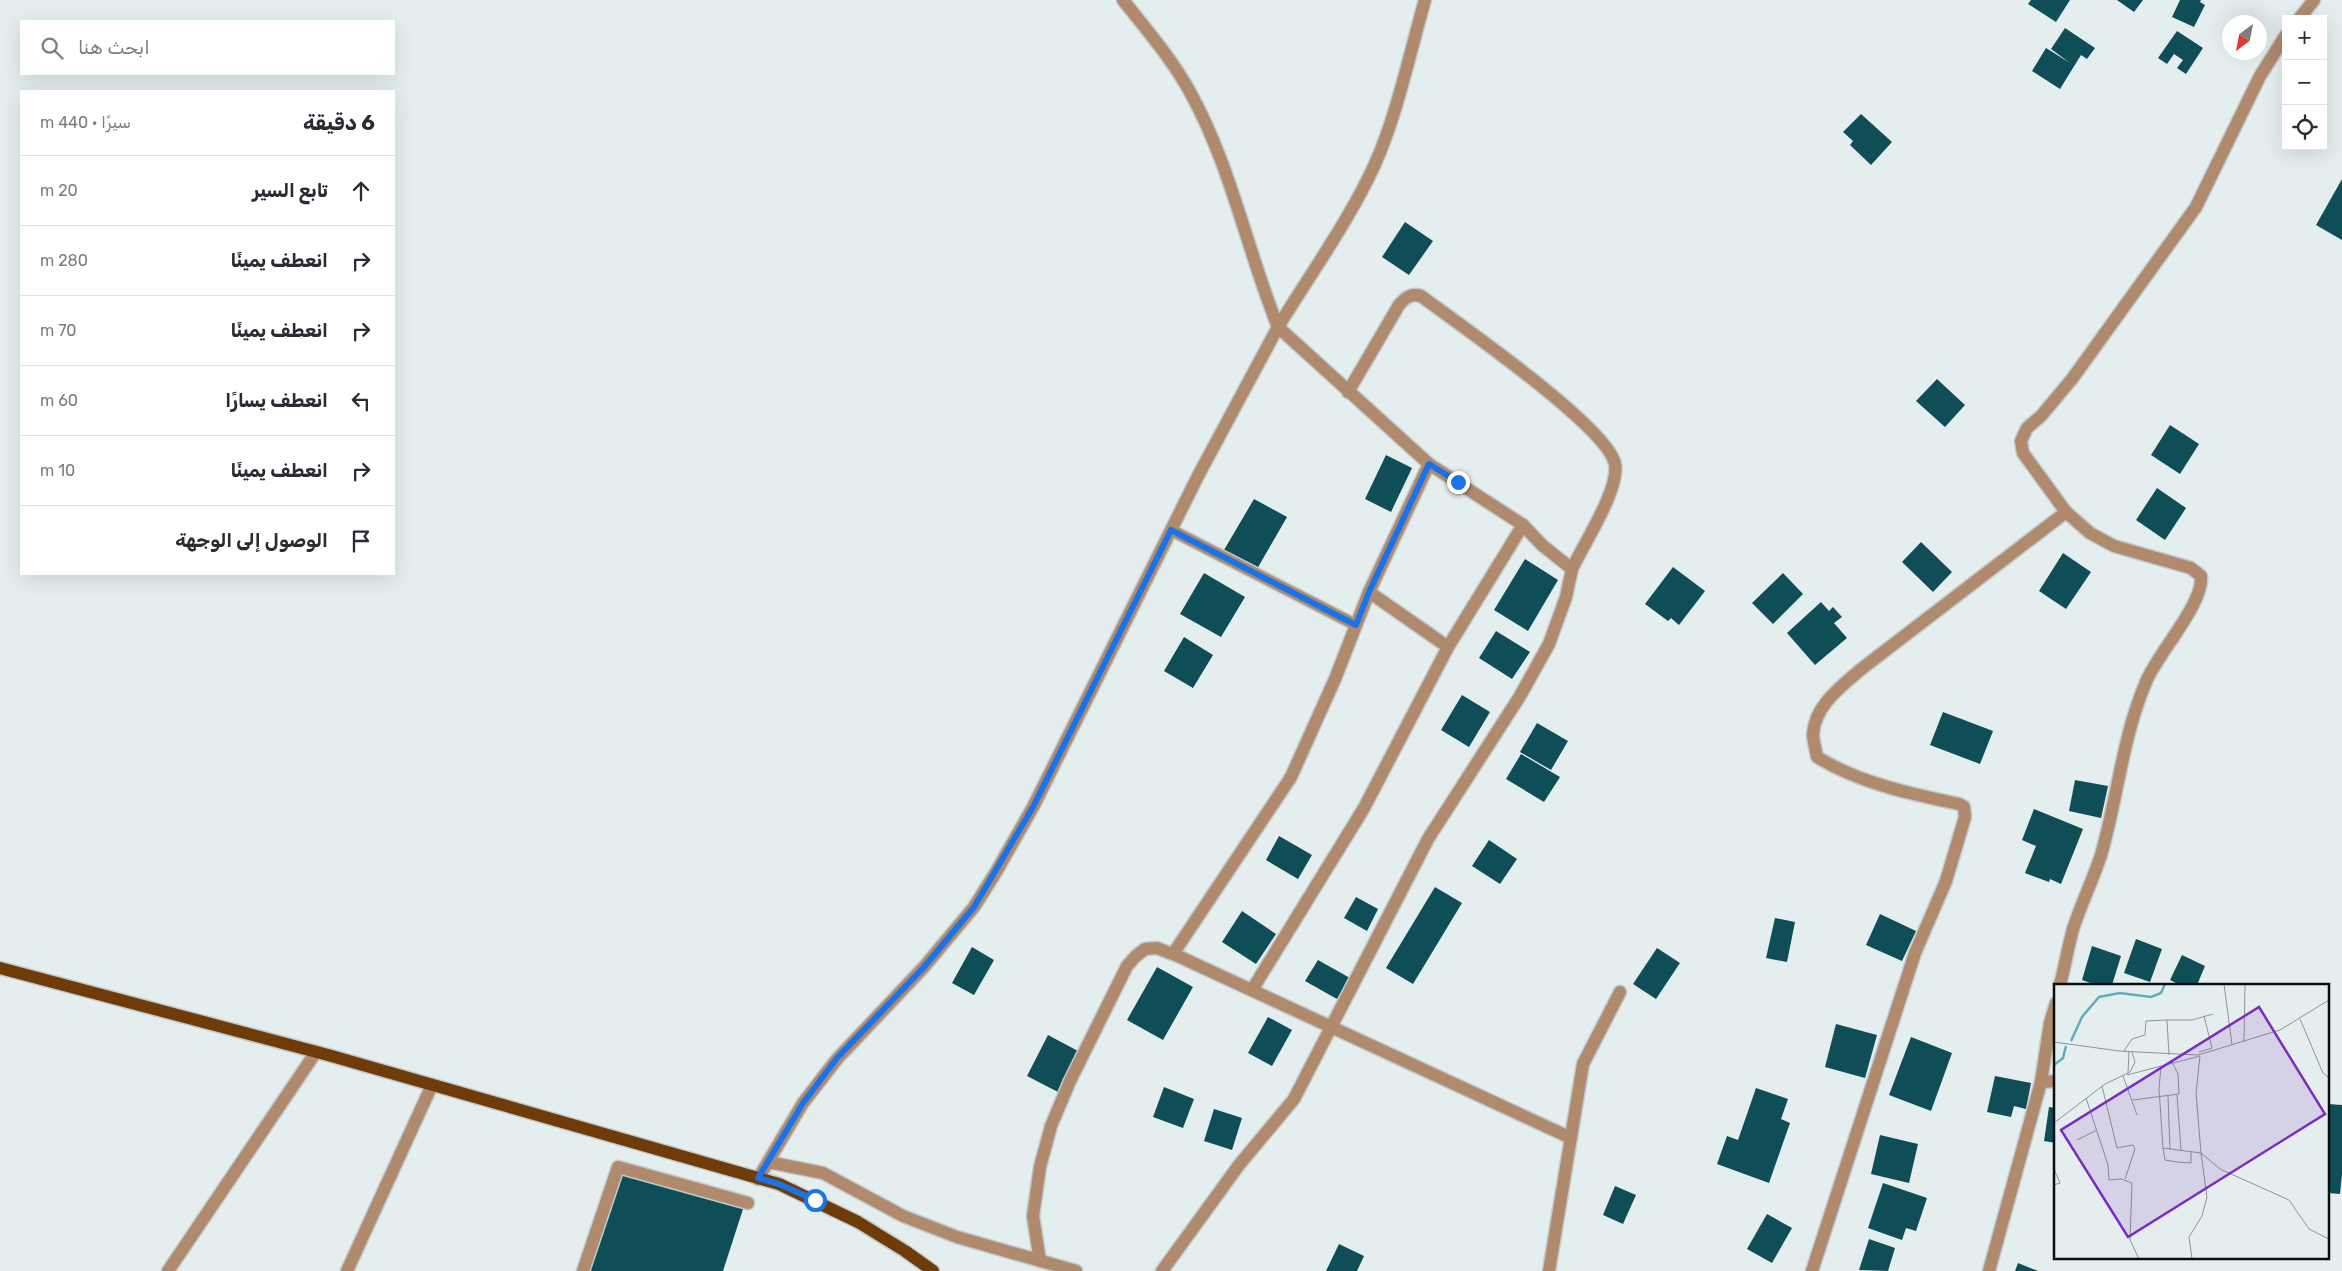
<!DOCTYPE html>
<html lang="ar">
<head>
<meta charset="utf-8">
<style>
	body { margin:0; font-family:Rubik,Vazirmatn,sans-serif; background:#f7f7f7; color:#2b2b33; direction:rtl }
	.controls { position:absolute; right:15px; top:15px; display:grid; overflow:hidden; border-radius:0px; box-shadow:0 5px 20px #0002 }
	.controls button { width:45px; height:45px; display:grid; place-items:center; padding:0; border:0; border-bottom:1px solid #e1e1e2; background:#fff; color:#2b2b33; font:25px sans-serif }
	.compass { position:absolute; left:2222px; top:15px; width:45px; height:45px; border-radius:50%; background:#fff; box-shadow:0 5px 20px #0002; rotate:212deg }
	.stop { position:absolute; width:15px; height:15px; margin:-11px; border:4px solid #1a73e8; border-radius:50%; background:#fff }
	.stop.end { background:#1a73e8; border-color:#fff; box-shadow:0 1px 5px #0008 }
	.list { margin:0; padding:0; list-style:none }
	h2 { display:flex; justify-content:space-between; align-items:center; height:65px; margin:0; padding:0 20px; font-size:21px }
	h2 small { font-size:16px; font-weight:400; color:#7c7c81 }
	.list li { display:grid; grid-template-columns:32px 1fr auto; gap:15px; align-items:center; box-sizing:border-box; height:70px; padding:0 20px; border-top:1px solid #e1e1e2 }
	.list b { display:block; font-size:19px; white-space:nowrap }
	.list em { font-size:16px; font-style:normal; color:#7c7c81 }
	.icon { flex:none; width:28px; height:28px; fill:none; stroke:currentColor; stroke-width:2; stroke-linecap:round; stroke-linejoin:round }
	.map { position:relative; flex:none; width:2342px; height:1271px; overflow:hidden; direction:ltr }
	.search { position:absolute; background:#fff; box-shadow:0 5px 20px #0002; left:20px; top:20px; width:375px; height:55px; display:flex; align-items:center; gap:12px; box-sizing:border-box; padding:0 18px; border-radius:0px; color:#7c7c81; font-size:19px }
	.panel { position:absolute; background:#fff; box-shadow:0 5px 20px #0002; left:20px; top:90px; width:375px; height:485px; border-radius:0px; direction:rtl }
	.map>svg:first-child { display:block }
</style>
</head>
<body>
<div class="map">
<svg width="2342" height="1271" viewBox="0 0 2342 1271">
	<rect width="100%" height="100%" fill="#e5eeef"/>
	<g fill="#0f4e56">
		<polygon points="2031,0 2070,0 2056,22 2028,4"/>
		<polygon points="2117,0 2143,0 2134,12"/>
		<polygon points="2180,0 2201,0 2200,2 2205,5 2194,27 2172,17"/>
		<polygon points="2065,28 2095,48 2087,59 2081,55 2060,89 2032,71 2046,48 2070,63 2051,49"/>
		<polygon points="2177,31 2203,48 2186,74 2177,68 2183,60 2174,54 2167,64 2158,58"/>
		<polygon points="1861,114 1892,142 1871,165 1850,145 1853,141 1843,132"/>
		<polygon points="2342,179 2342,240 2316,225"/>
		<polygon points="1405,222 1433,241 1409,275 1382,257"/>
		<polygon points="1937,379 1965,405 1945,427 1916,401"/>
		<polygon points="2170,425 2199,444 2180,474 2151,455"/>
		<polygon points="1386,455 1412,468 1391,512 1365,499"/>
		<polygon points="2157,488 2186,508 2165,540 2136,520"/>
		<polygon points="1254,499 1287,517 1257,569 1224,550"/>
		<polygon points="1921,542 1952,572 1933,592 1902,562"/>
		<polygon points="2063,553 2091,572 2066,609 2039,591"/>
		<polygon points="1525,559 1558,580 1528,631 1494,610"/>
		<polygon points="1673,567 1705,591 1679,625 1671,618 1668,621 1645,604"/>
		<polygon points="1204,573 1245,597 1221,637 1180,614"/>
		<polygon points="1783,573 1803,594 1773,624 1752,603"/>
		<polygon points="1821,602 1829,611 1833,607 1842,617 1834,623 1847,638 1815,665 1787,633"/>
		<polygon points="1496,631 1530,652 1512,679 1479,658"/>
		<polygon points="1184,637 1213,655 1193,688 1164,671"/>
		<polygon points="1462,695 1490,712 1469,747 1441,730"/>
		<polygon points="1943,712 1993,731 1980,764 1930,745"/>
		<polygon points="1537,723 1568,741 1551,770 1520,752"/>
		<polygon points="1521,754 1560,777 1544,802 1506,779"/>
		<polygon points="2075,780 2108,786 2101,818 2069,811"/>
		<polygon points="2034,809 2083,829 2061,884 2050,879 2049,882 2025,873 2036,846 2022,840"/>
		<polygon points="1279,836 1312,855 1298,879 1266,860"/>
		<polygon points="1489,840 1517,859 1500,884 1472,866"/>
		<polygon points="1435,887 1462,903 1413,984 1386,968"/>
		<polygon points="1356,897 1378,909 1367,931 1344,918"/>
		<polygon points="1242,911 1276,934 1256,964 1222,942"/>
		<polygon points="1880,914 1916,931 1902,961 1866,945"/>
		<polygon points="1775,918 1795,922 1787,962 1766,958"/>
		<polygon points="2136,939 2162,949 2150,982 2124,973"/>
		<polygon points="2092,946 2121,956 2112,985 2096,985 2082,980"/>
		<polygon points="972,947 994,960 974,995 952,983"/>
		<polygon points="1657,948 1680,963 1656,999 1633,984"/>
		<polygon points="2182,955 2205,966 2197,985 2180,985 2170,980"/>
		<polygon points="1318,960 1350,978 1337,999 1305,981"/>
		<polygon points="1157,967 1193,987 1163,1040 1127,1020"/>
		<polygon points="1268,1017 1292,1030 1272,1066 1248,1053"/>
		<polygon points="1836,1024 1877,1035 1865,1078 1825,1067"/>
		<polygon points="1048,1035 1078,1051 1058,1092 1027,1076"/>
		<polygon points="1911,1037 1952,1053 1931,1111 1889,1095"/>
		<polygon points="1995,1076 2031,1083 2026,1109 2014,1106 2011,1117 1987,1112"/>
		<polygon points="1164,1087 1194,1099 1183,1128 1153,1117"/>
		<polygon points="1756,1088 1788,1099 1781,1119 1790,1123 1769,1183 1717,1164 1727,1136 1738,1140"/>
		<polygon points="2328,1104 2342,1105 2342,1174 2340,1194 2328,1193"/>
		<polygon points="2049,1107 2056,1108 2056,1143 2044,1141"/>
		<polygon points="1214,1109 1242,1118 1232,1150 1204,1141"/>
		<polygon points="1880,1135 1918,1144 1909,1183 1871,1174"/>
		<polygon points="619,1172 744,1206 723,1271 586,1271"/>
		<polygon points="1883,1183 1927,1198 1916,1231 1906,1228 1902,1240 1868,1228"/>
		<polygon points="1615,1186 1636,1195 1623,1224 1603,1215"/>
		<polygon points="1767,1214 1792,1228 1772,1263 1747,1249"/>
		<polygon points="1869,1239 1895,1248 1888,1271 1859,1270"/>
		<polygon points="1339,1244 1364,1256 1357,1271 1326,1271"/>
		<polygon points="2018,1263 2038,1271 2015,1271"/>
	</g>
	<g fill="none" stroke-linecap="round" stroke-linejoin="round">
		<defs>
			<polyline id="service" points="1171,530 1356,625"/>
			<g id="minor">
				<path d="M1123,0C1146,29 1172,59 1190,92C1231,166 1247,250 1278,327"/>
				<polyline points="2299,19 2314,0"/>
				<path d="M1278,327C1311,273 1349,221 1375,164C1397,115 1410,52 1425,0"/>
				<path d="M1348,392L1399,305C1405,298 1411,293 1421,296C1457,323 1608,427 1615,464C1620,489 1583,545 1572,569"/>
				<polyline points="1369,592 1448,647"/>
				<polyline points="1173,954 1291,777 1335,679 1369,592 1429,464"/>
				<path d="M2060,985C2065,966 2068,947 2073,929C2081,904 2093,880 2101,855C2118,797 2122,738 2146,682C2157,654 2204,604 2201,576L2191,568L2114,546L2090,533L2066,512L2023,453L2021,441L2027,428L2041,416L2072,379L2196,207L2260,76L2286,35"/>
				<polyline points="1252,990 1364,808 1448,647 1523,525"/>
				<polyline points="2041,1082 2056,1081"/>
				<polyline points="768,1162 803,1103 837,1059 924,967 974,907 996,872 1033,807 1198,476 1278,327 1429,464 1523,525 1542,545 1572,569 1566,597 1549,644 1520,696 1428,839 1294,1099 1239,1165 1162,1271"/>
				<polyline points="758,1179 768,1162 823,1173 903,1216 957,1237 1076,1271"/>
				<polyline points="1040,1261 1033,1216 1040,1167 1051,1126 1070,1081 1127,966 1136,956 1145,949 1157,948 1180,957 1571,1138"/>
				<polyline points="168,1271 316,1052"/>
				<polyline points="347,1271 432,1085"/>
				<polyline points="583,1271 618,1167 748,1203"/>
				<polyline points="1549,1271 1583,1064 1620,992"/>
				<path d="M1812,1271L1915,953L1946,881L1965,817L1964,807L1959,804C1911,794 1859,783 1817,757C1816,750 1813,741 1813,734C1815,705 1841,687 1860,670L2066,512"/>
				<polyline points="1989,1271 2041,1082 2050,1023 2056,1003"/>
			</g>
			<polyline id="primary" points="0,968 328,1055 779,1184 858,1222 905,1251 933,1271"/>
		</defs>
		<use href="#service" stroke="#c2cacb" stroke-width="14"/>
		<use href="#minor" stroke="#c2cacb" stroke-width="15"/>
		<use href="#primary" stroke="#c2cacb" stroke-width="15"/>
		<use href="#service" stroke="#b08a6d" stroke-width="11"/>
		<use href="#minor" stroke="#b08a6d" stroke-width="12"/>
		<use href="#primary" stroke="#6f3b08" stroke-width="12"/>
	</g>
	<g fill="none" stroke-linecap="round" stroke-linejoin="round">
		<polyline stroke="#1a73e8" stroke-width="6" points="815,1200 779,1184 758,1178 803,1103 837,1058 924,967 974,907 1033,807 1171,530 1356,625 1369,592 1429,464 1458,482"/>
	</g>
	<g transform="translate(2054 984)">
		<rect width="275" height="275" fill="#e5eeef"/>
		<path fill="none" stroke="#61adb7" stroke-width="2.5" d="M17,57L28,33L45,13L66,9L97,13L107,9L111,0M0,81L9,74L12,62"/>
		<path fill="none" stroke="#8d9495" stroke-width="1" d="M170,0L178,61M246,35L269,89L275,94M0,58L65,67L144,71L226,46L275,16M190,58L191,0M70,67L78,55L91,51L92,37L113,36M145,68L158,64L150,32M115,71L113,36H138L159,30M107,82L105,105L109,164L147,169L142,109L146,72M74,89L75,67M73,91L146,72M69,92L83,131M48,102L63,164L79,161L81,165L71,195M123,111L127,166M114,112L116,166M32,114L54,181L55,196L67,195L78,199L76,256L85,275M79,116L125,110L124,90L118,78M0,139L51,100L76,88L81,78L78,68M23,156L43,146M109,164L111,176L123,178L137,179V168M147,169L166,185L235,216L255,245L275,255M0,185L6,199L0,201M138,275L135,253L148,232L153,213L147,169"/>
		<path fill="#7b2cbf" fill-opacity="0.15" stroke="#7b2cbf" stroke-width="2.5" d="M205,23L271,130L74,253L7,146Z"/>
		<rect width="275" height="275" fill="none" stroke="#0a0d0d" stroke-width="2.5"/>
	</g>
</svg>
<div class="controls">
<button>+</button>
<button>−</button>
<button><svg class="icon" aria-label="locate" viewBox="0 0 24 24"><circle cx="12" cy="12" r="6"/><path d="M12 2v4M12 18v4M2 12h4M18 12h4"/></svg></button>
</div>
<svg class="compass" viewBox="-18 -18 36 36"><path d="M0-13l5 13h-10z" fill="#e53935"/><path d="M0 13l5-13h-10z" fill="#7c7c81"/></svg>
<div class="stop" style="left:815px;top:1200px"></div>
<div class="stop end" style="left:1458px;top:482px"></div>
<div class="search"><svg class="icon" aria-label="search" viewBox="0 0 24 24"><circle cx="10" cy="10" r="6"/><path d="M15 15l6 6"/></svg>ابحث هنا</div>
<section class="panel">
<h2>6 دقيقة<small>سيرًا · 440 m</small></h2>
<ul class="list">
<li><svg class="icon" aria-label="ahead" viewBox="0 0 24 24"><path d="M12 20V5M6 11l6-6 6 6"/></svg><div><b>تابع السير</b></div><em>20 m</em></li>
<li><svg class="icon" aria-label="right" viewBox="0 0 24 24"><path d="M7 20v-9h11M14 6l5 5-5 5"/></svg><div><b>انعطف يمينًا</b></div><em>280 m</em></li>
<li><svg class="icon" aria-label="right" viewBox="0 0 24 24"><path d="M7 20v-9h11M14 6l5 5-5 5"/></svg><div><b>انعطف يمينًا</b></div><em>70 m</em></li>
<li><svg class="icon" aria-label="left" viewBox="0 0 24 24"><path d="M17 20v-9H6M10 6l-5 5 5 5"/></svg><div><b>انعطف يسارًا</b></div><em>60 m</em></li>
<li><svg class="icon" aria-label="right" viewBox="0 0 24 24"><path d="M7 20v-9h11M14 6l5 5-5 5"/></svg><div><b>انعطف يمينًا</b></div><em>10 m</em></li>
<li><svg class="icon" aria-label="arrive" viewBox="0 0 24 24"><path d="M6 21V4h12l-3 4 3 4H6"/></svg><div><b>الوصول إلى الوجهة</b></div></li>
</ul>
</section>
</div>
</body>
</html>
